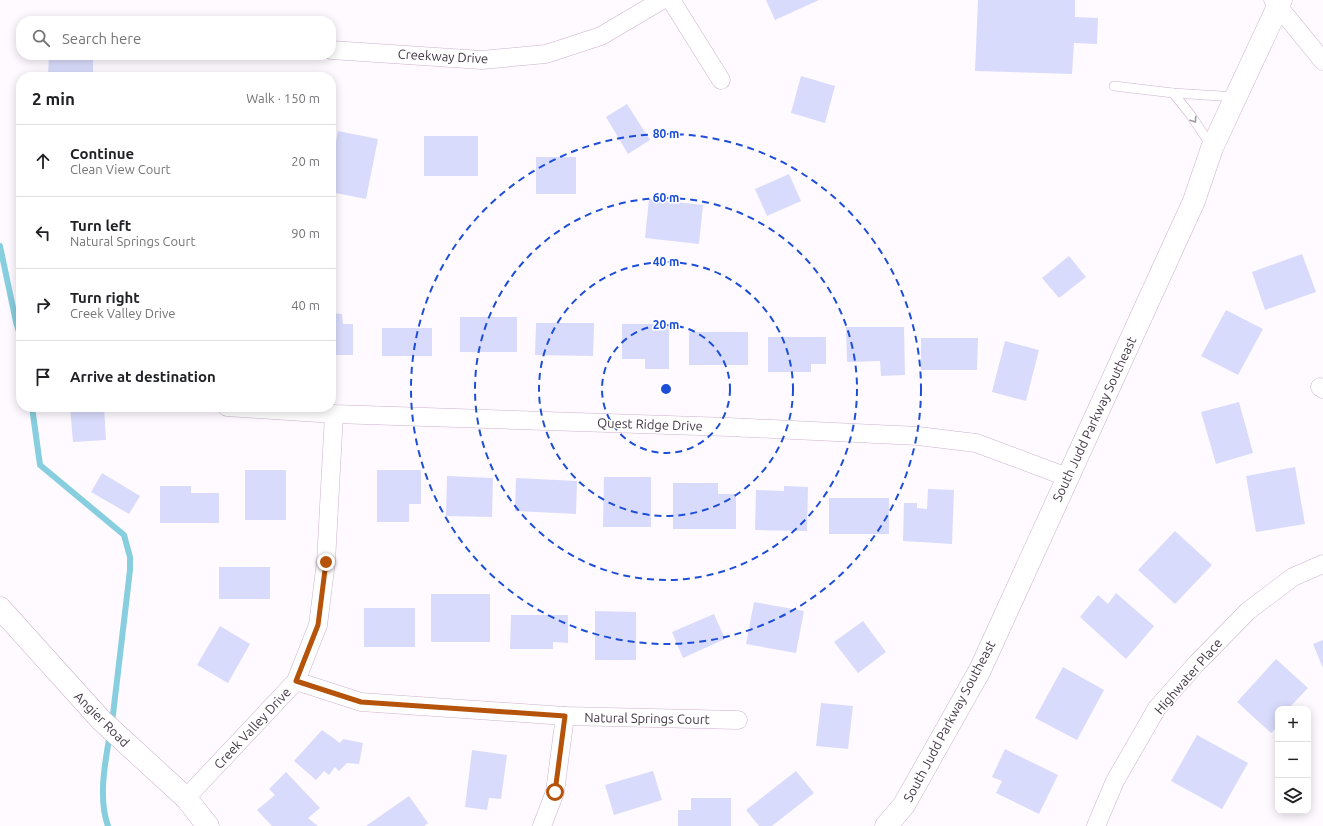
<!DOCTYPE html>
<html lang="en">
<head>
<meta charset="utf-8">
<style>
	body { margin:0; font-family:Ubuntu,sans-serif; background:#f6f6f6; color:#202124 }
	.controls { position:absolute; right:12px; bottom:12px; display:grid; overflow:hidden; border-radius:8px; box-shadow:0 2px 10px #0003 }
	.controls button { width:36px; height:36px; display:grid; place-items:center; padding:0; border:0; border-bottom:1px solid #e0e0e0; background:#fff; color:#202124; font:20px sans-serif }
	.stop { position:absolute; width:12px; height:12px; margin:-9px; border:3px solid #b45309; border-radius:50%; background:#fff }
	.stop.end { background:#b45309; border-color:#fff; box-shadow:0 1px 4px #0008 }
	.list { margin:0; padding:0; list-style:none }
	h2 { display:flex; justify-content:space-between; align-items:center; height:52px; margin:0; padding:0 16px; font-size:17px }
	h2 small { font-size:13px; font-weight:400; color:#757577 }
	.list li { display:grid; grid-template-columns:26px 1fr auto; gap:12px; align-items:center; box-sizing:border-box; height:72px; padding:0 16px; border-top:1px solid #e0e0e0 }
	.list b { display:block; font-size:15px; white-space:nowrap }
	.list p { margin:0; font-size:13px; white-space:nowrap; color:#757577 }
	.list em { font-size:13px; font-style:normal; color:#757577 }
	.icon { flex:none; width:22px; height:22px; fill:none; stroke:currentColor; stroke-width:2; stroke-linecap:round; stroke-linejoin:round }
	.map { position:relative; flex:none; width:1323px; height:826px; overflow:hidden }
	.search { position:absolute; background:#fff; box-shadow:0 2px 10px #0003; left:16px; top:16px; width:320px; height:44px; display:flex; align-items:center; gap:10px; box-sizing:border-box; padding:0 14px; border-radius:16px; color:#757577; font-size:15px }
	.panel { position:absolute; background:#fff; box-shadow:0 2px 10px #0003; left:16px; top:72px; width:320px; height:340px; border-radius:16px }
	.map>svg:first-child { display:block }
</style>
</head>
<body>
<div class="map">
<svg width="1323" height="826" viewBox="0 0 1323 826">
	<rect width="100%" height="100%" fill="#fffaff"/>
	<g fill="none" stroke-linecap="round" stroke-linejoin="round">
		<g stroke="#87cede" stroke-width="6">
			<polyline points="0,246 16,322 21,338"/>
			<polyline points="32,407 40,465 124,535 130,557 130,570 112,723"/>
			<path d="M108,826C98,799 105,762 110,734"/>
		</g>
	</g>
	<g fill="#d9dbfc">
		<polygon points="766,0 819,0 775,20"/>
		<polygon points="978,0 1075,0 1075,17 1098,18 1097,44 1074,43 1072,74 975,71"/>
		<polygon points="49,18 94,19 94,21 49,21"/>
		<polygon points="49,55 93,55 93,77 48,77"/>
		<polygon points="801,76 835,86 825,123 791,113"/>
		<polygon points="627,104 650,140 628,154 606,117"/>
		<polygon points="338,131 378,139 366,199 331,192 331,169"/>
		<rect x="424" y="136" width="54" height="40"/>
		<rect x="536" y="157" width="40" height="37"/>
		<polygon points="789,174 801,201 767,216 755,189"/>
		<polygon points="649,199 703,205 699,244 645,238"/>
		<polygon points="1302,254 1316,292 1265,310 1252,272"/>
		<polygon points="1069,256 1086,277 1059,298 1042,278"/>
		<polygon points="1226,310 1263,329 1238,375 1201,356"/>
		<polygon points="331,313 342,314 343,324 353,324 353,355 331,355"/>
		<rect x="460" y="317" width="57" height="35"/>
		<polygon points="536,323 594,323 593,356 535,355"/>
		<polygon points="622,324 669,324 669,369 645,369 645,359 622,359"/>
		<polygon points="846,327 904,327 905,375 881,376 880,361 847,362"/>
		<rect x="382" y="328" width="50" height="28"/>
		<rect x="689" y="332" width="59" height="33"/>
		<polygon points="768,337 826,337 826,364 811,364 811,372 768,372"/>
		<polygon points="921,338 978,338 977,370 921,370"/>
		<polygon points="1005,341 1039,350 1026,401 992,392"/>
		<polygon points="1239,402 1253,453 1216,464 1201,412"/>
		<polygon points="70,407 104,407 106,440 73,442"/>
		<polygon points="1295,467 1305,524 1256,532 1246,476"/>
		<rect x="245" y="470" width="41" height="50"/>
		<polygon points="377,470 421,470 421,504 409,504 409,522 377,522"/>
		<polygon points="102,473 140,496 129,514 91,492"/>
		<polygon points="447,476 493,478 492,517 446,516"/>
		<polygon points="604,477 651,477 651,527 603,527"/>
		<polygon points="516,478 577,481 576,514 515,511"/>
		<polygon points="673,483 718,483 718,494 736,494 736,529 673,529"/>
		<polygon points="160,486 191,486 191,493 219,493 219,523 160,523"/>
		<polygon points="784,486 808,487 807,531 755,530 756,490 784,491"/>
		<polygon points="928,489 954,490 952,544 903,541 904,503 917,503 917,508 927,509"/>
		<rect x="829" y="498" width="60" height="36"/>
		<polygon points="1175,531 1212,565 1175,604 1138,570"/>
		<rect x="219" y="567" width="51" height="32"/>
		<polygon points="1116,593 1154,626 1126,659 1080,617 1098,595 1108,604"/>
		<rect x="431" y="594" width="59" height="48"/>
		<polygon points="754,602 804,611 796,653 746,644"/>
		<rect x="364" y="608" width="51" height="39"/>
		<polygon points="595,611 636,612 636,660 595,660"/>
		<polygon points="714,614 725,639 683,658 672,632"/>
		<polygon points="511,615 568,615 568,643 553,642 553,649 510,649"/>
		<polygon points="863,621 886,652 858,673 834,642"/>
		<polygon points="220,626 250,644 228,683 197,665"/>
		<polygon points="1323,640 1323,668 1313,644"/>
		<polygon points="1276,659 1308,688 1288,709 1278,709 1278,726 1271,733 1237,702"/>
		<polygon points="1063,667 1104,690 1077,740 1035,718"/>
		<polygon points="821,703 853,706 848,749 816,746"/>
		<polygon points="322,730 340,743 343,739 363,743 359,764 347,763 339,771 335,767 329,775 324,771 316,780 294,761"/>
		<polygon points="1197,735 1248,763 1222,809 1171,781"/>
		<polygon points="1005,749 1058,775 1039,814 996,793 1002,781 992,777"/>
		<polygon points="472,750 507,755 501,799 489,798 487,810 465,807"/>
		<polygon points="653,771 662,800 614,815 605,785"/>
		<polygon points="796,771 814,793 772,826 759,826 746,810"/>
		<polygon points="286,772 320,808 308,818 318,826 272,826 257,810 275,795 269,789"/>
		<polygon points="409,796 428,823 424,826 366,826"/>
		<polygon points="691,798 731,798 731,826 678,826 678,810 691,810"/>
	</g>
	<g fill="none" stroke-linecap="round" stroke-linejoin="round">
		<defs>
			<g id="service">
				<polyline points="1114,86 1173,93 1236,97"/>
				<polyline points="1173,93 1190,114 1212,147"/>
			</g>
			<g id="minor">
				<polyline points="671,0 721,80"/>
				<polyline points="1273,0 1323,61"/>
				<polyline points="331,50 482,60 546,54 601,36 662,0"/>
				<polyline points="1320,387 1323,389"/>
				<polyline points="227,407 334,414 729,427 918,436 976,443 1067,477"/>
				<polyline points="296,681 361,702 565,716 738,720"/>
				<polyline points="186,798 296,681 318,625 326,562 334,414"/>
				<polyline points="542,826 555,792 565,716"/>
				<polyline points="1096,826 1115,781 1157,708 1197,663 1248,611 1293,577 1323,564"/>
			</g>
			<polyline id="tertiary" points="0,608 101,720 186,798 208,826"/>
			<polyline id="trunk" points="886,826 904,805 980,670 1194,201 1212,148 1281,0"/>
		</defs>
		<use href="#service" stroke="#cbb3cd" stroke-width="10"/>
		<use href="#minor" stroke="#cbb3cd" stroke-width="19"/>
		<use href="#tertiary" stroke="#cbb3cd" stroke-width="23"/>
		<use href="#trunk" stroke="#cbb3cd" stroke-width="23"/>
		<use href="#service" stroke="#fff" stroke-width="9"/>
		<use href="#minor" stroke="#fff" stroke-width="18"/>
		<use href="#tertiary" stroke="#fff" stroke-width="22"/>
		<use href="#trunk" stroke="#fff" stroke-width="22"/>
	</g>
	<defs><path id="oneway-chevron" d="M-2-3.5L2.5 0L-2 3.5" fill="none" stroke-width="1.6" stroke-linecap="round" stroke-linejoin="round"/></defs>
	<use stroke="#a09ba0" href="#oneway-chevron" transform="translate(1194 120) rotate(56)"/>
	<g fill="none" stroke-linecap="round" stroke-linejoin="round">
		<polyline stroke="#b45309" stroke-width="5" points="326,562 318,625 296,681 361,702 565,716 555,792"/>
	</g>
	<g fill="none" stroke="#1d4ed8" stroke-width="2" stroke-dasharray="7 5">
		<circle cx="666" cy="389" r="64"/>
		<circle cx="666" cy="389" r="127"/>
		<circle cx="666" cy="389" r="191"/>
		<circle cx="666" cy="389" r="255"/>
	</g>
	<g text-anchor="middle" stroke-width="3" stroke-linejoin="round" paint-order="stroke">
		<g font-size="13" fill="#413742" stroke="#fff">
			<text transform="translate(443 56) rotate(3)" y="5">Creekway Drive</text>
			<text transform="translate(1094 419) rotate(-65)" y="5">South Judd Parkway Southeast</text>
			<text transform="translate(650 424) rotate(2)" y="5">Quest Ridge Drive</text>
			<text transform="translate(1188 676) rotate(-49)" y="5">Highwater Place</text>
			<text transform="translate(647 718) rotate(1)" y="5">Natural Springs Court</text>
			<text transform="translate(102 719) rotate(45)" y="5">Angier Road</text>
			<text transform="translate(949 721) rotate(-62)" y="5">South Judd Parkway Southeast</text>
			<text transform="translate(252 728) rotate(-47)" y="5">Creek Valley Drive</text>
		</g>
	</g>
	<circle cx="666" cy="389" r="6" fill="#1d4ed8" stroke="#fff" stroke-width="2"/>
	<g font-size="12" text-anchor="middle" font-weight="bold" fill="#1d4ed8" stroke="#fff" stroke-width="3" stroke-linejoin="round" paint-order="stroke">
		<text x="666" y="138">80 m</text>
		<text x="666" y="202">60 m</text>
		<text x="666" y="266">40 m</text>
		<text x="666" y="329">20 m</text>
	</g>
</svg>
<div class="controls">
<button>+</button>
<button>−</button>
<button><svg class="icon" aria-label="layers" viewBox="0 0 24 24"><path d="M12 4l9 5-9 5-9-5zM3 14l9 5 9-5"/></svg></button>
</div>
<div class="stop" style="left:555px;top:792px"></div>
<div class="stop end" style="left:326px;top:562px"></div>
<div class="search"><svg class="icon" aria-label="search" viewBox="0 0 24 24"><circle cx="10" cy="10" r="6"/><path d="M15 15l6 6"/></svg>Search here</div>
<section class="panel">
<h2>2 min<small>Walk · 150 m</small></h2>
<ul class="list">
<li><svg class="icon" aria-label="ahead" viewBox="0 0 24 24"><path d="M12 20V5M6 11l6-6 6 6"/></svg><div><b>Continue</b><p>Clean View Court</p></div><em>20 m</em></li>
<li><svg class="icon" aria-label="left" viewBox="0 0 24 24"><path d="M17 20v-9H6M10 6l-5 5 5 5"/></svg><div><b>Turn left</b><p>Natural Springs Court</p></div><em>90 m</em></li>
<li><svg class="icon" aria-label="right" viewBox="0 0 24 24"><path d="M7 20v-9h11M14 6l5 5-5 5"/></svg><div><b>Turn right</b><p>Creek Valley Drive</p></div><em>40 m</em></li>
<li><svg class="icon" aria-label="arrive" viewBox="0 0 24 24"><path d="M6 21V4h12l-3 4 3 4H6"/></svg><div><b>Arrive at destination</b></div></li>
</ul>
</section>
</div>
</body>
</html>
